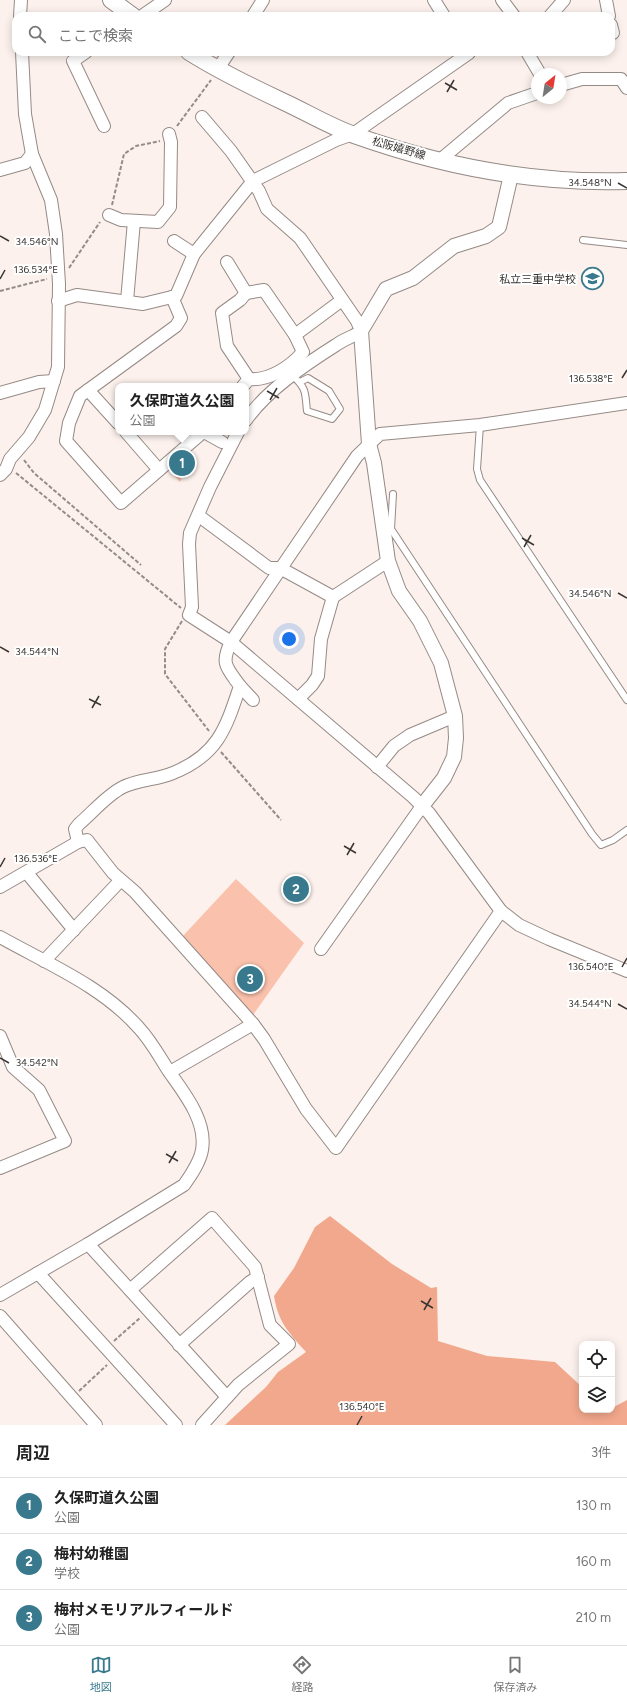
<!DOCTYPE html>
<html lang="ja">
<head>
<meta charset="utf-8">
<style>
	body { margin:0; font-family:Figtree,"Noto Sans JP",sans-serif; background:#f2f2f2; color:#222 }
	.controls { position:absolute; right:12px; bottom:12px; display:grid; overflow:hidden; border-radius:8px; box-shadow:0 2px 10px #0003 }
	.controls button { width:36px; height:36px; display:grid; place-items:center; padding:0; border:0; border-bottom:1px solid #e0e0e0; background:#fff; color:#222; font:20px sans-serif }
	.compass { position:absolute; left:531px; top:68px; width:36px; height:36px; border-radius:50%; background:#fff; box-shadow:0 2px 10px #0003; rotate:30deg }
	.you { position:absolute; left:289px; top:639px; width:14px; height:14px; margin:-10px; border:3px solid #fff; border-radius:50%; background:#1a73e8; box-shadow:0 0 0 6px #1a73e833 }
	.badge { display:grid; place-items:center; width:26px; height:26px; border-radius:50%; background:#39798d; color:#fff; font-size:13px; font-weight:700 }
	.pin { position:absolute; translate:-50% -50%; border:2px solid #fff; box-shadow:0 1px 4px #0006 }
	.popup { position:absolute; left:115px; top:383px; width:134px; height:52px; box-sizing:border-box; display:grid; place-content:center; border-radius:8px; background:#fff; filter:drop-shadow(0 1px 3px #0005); font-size:13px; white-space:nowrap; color:#767676 }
	.popup b { font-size:15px; color:#222 }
	.popup::after { content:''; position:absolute; left:50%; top:100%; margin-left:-8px; border:8px solid transparent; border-top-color:#fff }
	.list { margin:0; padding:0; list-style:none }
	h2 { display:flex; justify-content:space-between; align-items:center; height:52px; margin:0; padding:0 16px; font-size:17px }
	h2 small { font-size:13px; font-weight:400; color:#767676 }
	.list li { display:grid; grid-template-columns:26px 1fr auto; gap:12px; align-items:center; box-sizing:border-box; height:56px; padding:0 16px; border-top:1px solid #e0e0e0 }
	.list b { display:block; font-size:15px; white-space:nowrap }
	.list p { margin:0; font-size:13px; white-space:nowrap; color:#767676 }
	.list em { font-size:13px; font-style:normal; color:#767676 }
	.icon { flex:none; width:22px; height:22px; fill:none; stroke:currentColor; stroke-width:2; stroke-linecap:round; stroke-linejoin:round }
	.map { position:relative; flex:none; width:627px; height:1425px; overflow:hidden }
	.search { position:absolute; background:#fff; box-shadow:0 2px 10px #0003; left:12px; right:12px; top:12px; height:44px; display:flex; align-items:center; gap:10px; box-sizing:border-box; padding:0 14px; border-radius:12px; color:#767676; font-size:15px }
	.sheet { height:220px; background:#fff }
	nav { display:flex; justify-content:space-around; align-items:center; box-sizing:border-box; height:56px; border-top:1px solid #e0e0e0; background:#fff; font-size:11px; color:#767676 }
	nav a { display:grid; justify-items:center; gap:2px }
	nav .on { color:#39798d }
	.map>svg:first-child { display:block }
</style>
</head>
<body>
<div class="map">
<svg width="627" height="1425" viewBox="0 0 627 1425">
	<rect width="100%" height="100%" fill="#fcf1ec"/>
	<g fill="#fac1ac">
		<polygon points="191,447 192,458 180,482 168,468"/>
		<polygon points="236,879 304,943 253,1015 182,937"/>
	</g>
	<path fill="#f2a88c" d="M330,1216L392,1264L431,1288L437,1287L438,1341L487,1356L555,1362L582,1387V1410H612V1408L627,1400V1425H225L266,1387L278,1372L306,1352C289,1333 278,1322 274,1296L294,1268L315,1227Z"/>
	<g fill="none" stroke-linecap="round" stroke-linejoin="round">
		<defs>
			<g id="service">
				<polyline points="583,240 627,245"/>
				<path d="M293,376C307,389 305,393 307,411L332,419L340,409L329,391L308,378L300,382"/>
				<polyline points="480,425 477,469 480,480 627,700"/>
				<polyline points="393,494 391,529 592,834 601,845 613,840 627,830"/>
			</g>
			<g id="minor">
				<polyline points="434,0 444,16"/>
				<polyline points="502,0 514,16"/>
				<polyline points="606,0 609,16"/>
				<polyline points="20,16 21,0"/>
				<polyline points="142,16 165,0"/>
				<polyline points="253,16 263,0"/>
				<polyline points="550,16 564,0"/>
				<polyline points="611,25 613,33"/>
				<polyline points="86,52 73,61 104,126"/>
				<polyline points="527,52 540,74"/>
				<polyline points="217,70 229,52"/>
				<polyline points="561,85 582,79 621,79 627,88"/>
				<path d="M202,117L231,151L259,191L267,209L300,238L357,321L361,331C353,337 344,339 336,345C306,364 267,390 246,420"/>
				<polyline points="440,160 508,103 537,93"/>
				<polyline points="0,170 25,163 32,154"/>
				<polyline points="109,215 121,220 158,222 170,207 171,142 169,134"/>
				<polyline points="174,241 194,254"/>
				<polyline points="227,262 246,293 264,290 295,335"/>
				<polyline points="246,293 240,300 222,313 227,346 249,379"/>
				<polyline points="172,297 181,318 176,326 80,396 69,423 66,441 121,503 203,432"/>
				<polyline points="58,301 77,295 143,304 176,296 194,254 253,181 336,140 353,134 469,53 468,52"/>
				<polyline points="127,301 134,221"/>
				<path d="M243,386L249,379C269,381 290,367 303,352L295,335L342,300"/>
				<polyline points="88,390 118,423"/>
				<polyline points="0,393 39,382 54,381"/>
				<polyline points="126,432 159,470"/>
				<polyline points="204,432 222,442"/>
				<polyline points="238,432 210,487 190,533 189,544 192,607 189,615 231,642 413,797 429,813 501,911 519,925 549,939 627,971"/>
				<polyline points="0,475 6,469 10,459 29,437 45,410 58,367 59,284 56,234 51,200 32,154 25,114 22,52"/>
				<polyline points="199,516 269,568 280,568 333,597 388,561"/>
				<polyline points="240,686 253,700"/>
				<polyline points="298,699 312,685 318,676 321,639 333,597"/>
				<polyline points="377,767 394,746 410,735 455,716"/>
				<path d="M78,842L75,829L79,824C93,812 107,795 123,787C139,779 157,780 173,773C218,755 226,728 240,686C227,668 220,664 231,642L357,456L380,434L480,425L627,403"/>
				<polyline points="27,873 74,930"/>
				<polyline points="0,887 78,842 87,840 113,873 135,892 253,1024 264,1039 306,1109 336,1148 501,911"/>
				<path d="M0,937C48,964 102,986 139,1028C152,1042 160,1058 170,1073C185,1094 207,1122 202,1150C200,1162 191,1175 184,1185L88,1244L0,1295"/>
				<polyline points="321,949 422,806"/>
				<polyline points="44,961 120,881"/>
				<polyline points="0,1036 13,1067 39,1090 65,1141 0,1168"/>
				<polyline points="170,1072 253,1024"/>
				<polyline points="88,1244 130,1290 212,1218 255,1267 270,1325 289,1344 238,1385 202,1425"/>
				<polyline points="38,1273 176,1425"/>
				<polyline points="130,1290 227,1397"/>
				<polyline points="0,1316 96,1425"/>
				<polyline points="179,1345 250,1282 258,1277"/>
			</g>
			<polyline id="tertiary" points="422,806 444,778 454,757 456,738 455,716 441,663 420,621 399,591 388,561 374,463 369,444 361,331 386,289 413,278 454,246 486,236 499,227 511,175"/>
			<g id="secondary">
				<polyline points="111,0 133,16"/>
				<path d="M189,52C219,71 250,86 282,101C306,112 329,126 354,135C441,166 534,184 627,181"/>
			</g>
		</defs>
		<use href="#service" stroke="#958a86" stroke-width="8"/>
		<use href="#minor" stroke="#958a86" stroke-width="14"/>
		<use href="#tertiary" stroke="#958a86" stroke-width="16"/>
		<use href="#secondary" stroke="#958a86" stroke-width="18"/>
		<g stroke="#938c89" stroke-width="2" stroke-dasharray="4 2" stroke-linecap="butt">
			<polyline points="177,126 211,80"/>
			<polyline points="112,205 124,154 136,146 160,141"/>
			<polyline points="69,268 100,222"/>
			<polyline points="0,291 47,279"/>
			<polyline points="24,460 34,473 141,565"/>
			<polyline points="16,473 181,608"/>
			<polyline points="182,621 165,649 165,674 209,731"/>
			<polyline points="221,752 281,820"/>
			<polyline points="114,1341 141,1317"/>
			<polyline points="79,1391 107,1365"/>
		</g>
		<use href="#service" stroke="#fff" stroke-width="6"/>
		<use href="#minor" stroke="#fff" stroke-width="12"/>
		<use href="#tertiary" stroke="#fff" stroke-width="14"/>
		<use href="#secondary" stroke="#fff" stroke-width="16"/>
	</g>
	<path fill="none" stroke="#393533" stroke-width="1.5" d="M445,83L457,90M447,92L454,80M618,183L627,188M0,236L9,241M0,279L5,270M622,378L627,370M267,391L279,398M270,400L277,388M522,538L534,545M524,547L531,535M618,593L627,598M0,647L9,652M89,699L101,705M92,708L99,696M344,846L356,853M347,855L354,843M0,867L5,858M622,967L627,958M618,1004L627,1009M0,1058L9,1063M166,1154L178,1161M169,1163L176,1151M421,1301L433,1308M424,1310L431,1298M357,1425L362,1416"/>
	<defs>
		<symbol id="school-ring" viewBox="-11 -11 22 22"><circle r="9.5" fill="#fff" stroke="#39798d" stroke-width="1.5"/><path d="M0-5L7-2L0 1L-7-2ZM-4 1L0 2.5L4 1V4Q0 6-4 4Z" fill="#39798d"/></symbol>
	</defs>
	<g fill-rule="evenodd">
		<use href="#school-ring" x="580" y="266" width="25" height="25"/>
	</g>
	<g text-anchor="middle" stroke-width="4" stroke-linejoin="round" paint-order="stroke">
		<g font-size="11" fill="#393533" stroke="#fff">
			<text transform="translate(399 148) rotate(16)" y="4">松阪嬉野線</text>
		</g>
		<g font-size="11" fill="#393533" stroke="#fff" text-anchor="end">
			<text x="576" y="283">私立三重中学校</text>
		</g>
	</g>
	<g font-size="10" text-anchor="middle" fill="#393533" stroke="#fff" stroke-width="4" stroke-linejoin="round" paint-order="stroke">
		<text x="590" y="186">34.548°N</text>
		<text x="37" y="245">34.546°N</text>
		<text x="36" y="273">136.534°E</text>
		<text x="591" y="382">136.538°E</text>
		<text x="590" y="597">34.546°N</text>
		<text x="37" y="655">34.544°N</text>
		<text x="36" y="862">136.536°E</text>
		<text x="591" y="970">136.540°E</text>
		<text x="590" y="1007">34.544°N</text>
		<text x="37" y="1066">34.542°N</text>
		<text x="362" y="1410">136.540°E</text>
	</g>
</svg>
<div class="controls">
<button><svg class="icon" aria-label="locate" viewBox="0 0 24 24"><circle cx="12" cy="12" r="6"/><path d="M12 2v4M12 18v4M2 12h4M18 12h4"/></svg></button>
<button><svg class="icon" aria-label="layers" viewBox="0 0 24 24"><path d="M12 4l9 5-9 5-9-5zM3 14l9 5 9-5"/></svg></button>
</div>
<svg class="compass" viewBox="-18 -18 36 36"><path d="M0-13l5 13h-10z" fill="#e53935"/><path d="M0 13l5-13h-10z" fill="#767676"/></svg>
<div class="you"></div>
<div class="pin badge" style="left:182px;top:463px">1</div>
<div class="popup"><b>久保町道久公園</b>公園</div>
<div class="pin badge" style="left:296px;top:889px">2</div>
<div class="pin badge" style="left:250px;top:979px">3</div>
<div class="search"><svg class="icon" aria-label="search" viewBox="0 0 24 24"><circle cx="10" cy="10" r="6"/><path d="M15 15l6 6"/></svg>ここで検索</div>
</div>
<section class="sheet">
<h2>周辺<small>3件</small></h2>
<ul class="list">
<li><span class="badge">1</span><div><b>久保町道久公園</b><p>公園</p></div><em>130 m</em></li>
<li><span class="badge">2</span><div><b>梅村幼稚園</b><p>学校</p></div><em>160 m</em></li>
<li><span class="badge">3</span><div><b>梅村メモリアルフィールド</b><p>公園</p></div><em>210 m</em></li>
</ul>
</section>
<nav>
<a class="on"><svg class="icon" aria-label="map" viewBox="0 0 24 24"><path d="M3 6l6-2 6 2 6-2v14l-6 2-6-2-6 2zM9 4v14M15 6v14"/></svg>地図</a>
<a><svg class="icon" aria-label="directions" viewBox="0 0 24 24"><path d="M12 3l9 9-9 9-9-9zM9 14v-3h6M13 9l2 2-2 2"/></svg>経路</a>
<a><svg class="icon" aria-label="saved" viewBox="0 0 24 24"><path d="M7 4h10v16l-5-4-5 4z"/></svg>保存済み</a>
</nav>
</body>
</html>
